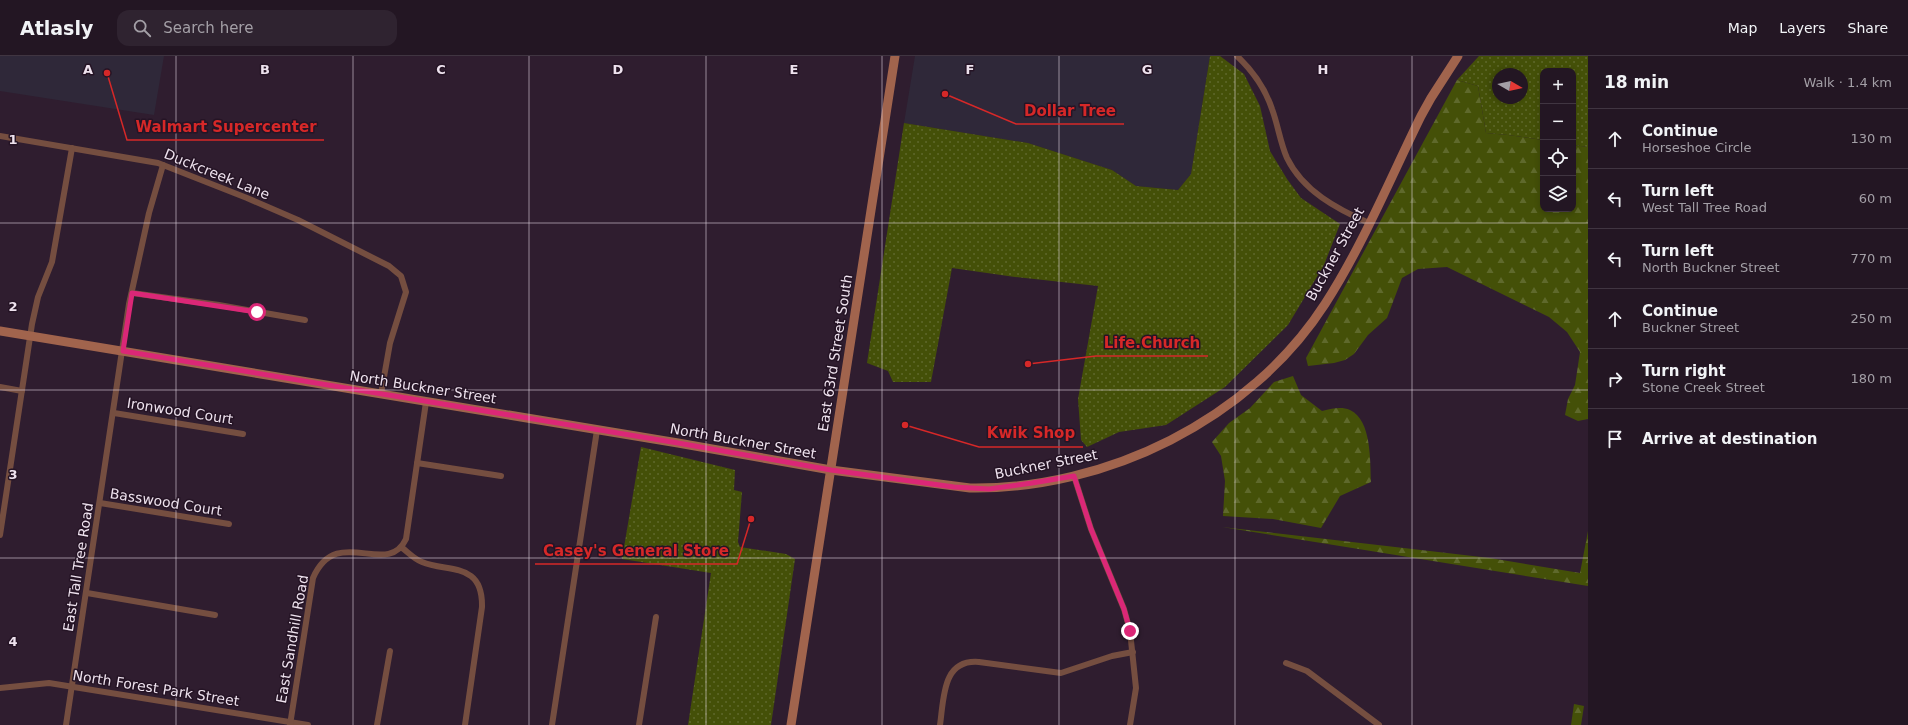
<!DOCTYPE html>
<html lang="en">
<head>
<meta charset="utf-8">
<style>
	body { margin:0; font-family:"DejaVu Sans",sans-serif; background:#2f2330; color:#f1f3f6 }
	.controls { position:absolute; right:12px; top:12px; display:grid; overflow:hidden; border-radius:8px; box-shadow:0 2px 6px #0003 }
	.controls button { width:36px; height:36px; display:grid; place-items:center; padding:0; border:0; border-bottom:1px solid #403541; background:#231623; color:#f1f3f6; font:20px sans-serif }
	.compass { position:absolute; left:1492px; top:12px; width:36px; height:36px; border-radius:50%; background:#231623; box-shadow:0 2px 6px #0003; rotate:99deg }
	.stop { position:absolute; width:12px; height:12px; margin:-9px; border:3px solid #db2777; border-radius:50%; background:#fff }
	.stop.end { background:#db2777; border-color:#fff; box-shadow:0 1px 4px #0008 }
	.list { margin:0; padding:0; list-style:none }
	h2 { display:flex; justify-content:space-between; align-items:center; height:52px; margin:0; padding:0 16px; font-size:17px }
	h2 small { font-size:13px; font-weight:400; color:#a39fa6 }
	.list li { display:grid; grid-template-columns:26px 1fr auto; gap:12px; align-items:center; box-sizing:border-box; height:60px; padding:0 16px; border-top:1px solid #403541 }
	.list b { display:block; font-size:15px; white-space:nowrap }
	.list p { margin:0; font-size:13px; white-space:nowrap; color:#a39fa6 }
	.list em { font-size:13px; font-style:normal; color:#a39fa6 }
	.icon { flex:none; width:22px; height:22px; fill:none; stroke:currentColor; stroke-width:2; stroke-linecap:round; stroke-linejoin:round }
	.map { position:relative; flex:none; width:1588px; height:669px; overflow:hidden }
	header { display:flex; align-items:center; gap:24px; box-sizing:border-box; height:56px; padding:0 20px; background:#231623; border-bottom:1px solid #403541 }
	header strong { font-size:19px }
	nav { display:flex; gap:22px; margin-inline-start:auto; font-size:14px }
	.search { width:280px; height:36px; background:#2f2330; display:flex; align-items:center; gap:10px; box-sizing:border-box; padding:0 14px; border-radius:12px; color:#a39fa6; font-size:15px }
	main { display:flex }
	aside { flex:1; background:#231623 }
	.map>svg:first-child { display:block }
</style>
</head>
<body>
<header>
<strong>Atlasly</strong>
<div class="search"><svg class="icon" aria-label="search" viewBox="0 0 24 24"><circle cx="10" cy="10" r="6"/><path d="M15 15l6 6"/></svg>Search here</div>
<nav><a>Map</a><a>Layers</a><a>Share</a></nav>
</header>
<main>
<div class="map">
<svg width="1588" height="669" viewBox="0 0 1588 669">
	<defs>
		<pattern id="grass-dots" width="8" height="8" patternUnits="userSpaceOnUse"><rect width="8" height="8" fill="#445008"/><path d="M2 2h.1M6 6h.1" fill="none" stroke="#5f692c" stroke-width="1.8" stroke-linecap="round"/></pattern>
		<pattern id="forest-firs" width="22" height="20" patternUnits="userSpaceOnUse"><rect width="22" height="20" fill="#445008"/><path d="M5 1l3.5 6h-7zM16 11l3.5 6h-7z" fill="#5f692c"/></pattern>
	</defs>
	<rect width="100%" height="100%" fill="#2f1d2f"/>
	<g fill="#2f2839">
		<polygon points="0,0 164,0 154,59 0,35"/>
		<polygon points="915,0 1210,0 1191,118 1178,134 1136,130 1112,114 1028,87 904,67"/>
	</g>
	<g fill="url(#grass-dots)" fill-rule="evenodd">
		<polygon points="1210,0 1220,0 1244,18 1260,50 1270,95 1287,123 1301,142 1340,168 1324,209 1288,269 1225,331 1166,369 1119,376 1087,391 1081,384 1078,343 1098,230 1015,221 952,212 931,326 893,326 888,315 867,307 904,67 1028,87 1112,114 1136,130 1178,134 1191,118"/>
		<path d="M1479,0H1588V91L1573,89V15H1543V84L1508,79L1486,77L1478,30L1457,24ZM1498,18H1522V42H1498Z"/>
		<polygon points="641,391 735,414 734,434 742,436 738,486 740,491 786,498 795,503 771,669 688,669 711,517 622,503"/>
	</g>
	<g fill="url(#forest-firs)">
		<polygon points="1457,24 1478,30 1486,77 1508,79 1543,84 1543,153 1573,153 1573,89 1588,91 1588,363 1578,365 1565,359 1568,343 1575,329 1580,296 1567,276 1549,261 1447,211 1418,213 1402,222 1387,262 1368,279 1354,298 1345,304 1334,307 1308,310 1306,302"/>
		<path d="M1293,320L1301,339L1322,355C1330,353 1341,350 1350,354C1372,364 1370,406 1371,426L1340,440L1321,472L1273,463L1223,460L1225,425L1221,400L1212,386L1229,367L1250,352L1274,326Z"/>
		<polygon points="1222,471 1490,502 1580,517 1588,475 1588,530"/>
		<polygon points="1574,648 1584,650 1581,669 1571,669"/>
	</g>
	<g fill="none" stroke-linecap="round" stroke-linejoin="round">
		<g stroke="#754e40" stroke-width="6">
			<path d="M1237,0C1253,15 1265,32 1272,53C1278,69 1280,86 1287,102C1303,135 1337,153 1369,167"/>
			<polyline points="0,80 158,107 247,142 298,164 389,210 401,220 406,236 390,287 381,338"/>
			<polyline points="132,237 219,249 305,264"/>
			<polyline points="0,331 22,335"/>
			<polyline points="114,357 243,378"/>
			<polyline points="417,407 501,420"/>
			<polyline points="1074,420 1091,473 1124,553 1130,575 1136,632 1130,669"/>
			<polyline points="100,447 229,468"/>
			<polyline points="0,479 32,268 38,241 52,206 72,92"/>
			<path d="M401,491C408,496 414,503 422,506C448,517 483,505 482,551L465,669"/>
			<polyline points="87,537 215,559"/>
			<polyline points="1286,607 1307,615 1379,669"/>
			<polyline points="0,632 49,627 308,669"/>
			<polyline points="66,669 129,248 149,157 163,109"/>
			<path d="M290,669L313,522C337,467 387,523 406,483L426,346"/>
			<polyline points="377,669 390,595"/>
			<polyline points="552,669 597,374"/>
			<polyline points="639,669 656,561"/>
			<path d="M940,669C944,642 942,603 979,606L1061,617L1112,600L1133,596"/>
		</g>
		<g stroke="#a1644d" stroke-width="9">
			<path d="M0,275L678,387L831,414L970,432C1106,434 1250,364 1325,248C1363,189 1390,123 1421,60L1431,42L1458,0"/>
			<polyline points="791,669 895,0"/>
		</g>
	</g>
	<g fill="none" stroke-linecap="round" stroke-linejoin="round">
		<polyline stroke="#db2777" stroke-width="5" points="257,256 132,237 123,295 678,387 831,414 954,431 989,433 1032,427 1074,420 1091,473 1124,553 1130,575"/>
	</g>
	<path fill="none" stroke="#eee2ee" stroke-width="1" stroke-opacity="0.55" d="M176,0V669M353,0V669M529,0V669M706,0V669M882,0V669M1059,0V669M1235,0V669M1412,0V669M0,167H1588M0,334H1588M0,502H1588"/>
	<g text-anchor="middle" stroke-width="3" stroke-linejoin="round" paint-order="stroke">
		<g font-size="14" fill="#eee2ee" stroke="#251425">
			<text transform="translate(217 118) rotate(22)" y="5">Duckcreek Lane</text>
			<text transform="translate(1335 198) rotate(-61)" y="5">Buckner Street</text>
			<text transform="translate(835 297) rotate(-81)" y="5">East 63rd Street South</text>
			<text transform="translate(423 331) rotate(9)" y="5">North Buckner Street</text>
			<text transform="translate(180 355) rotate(9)" y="5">Ironwood Court</text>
			<text transform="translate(743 385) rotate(10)" y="5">North Buckner Street</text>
			<text transform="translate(1046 408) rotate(-11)" y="5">Buckner Street</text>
			<text transform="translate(166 446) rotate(9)" y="5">Basswood Court</text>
			<text transform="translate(78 511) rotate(-81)" y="5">East Tall Tree Road</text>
			<text transform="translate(292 583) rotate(-80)" y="5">East Sandhill Road</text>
			<text transform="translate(156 632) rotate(9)" y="5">North Forest Park Street</text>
		</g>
	</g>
	<g font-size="13" text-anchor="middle" font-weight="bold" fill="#eee2ee" stroke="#251425" stroke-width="3" stroke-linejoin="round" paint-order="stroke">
		<text x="88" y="18">A</text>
		<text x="265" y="18">B</text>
		<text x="441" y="18">C</text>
		<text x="618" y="18">D</text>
		<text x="794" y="18">E</text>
		<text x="970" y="18">F</text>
		<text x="1147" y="18">G</text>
		<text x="1323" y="18">H</text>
		<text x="13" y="88">1</text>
		<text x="13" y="255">2</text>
		<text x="13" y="423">3</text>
		<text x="13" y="590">4</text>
	</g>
	<path fill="none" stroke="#d62828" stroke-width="1.5" d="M945 38L1016 68H1124M107 17L127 84H324M1028 308L1096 300H1208M905 369L979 391H1083M751 463L737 508H535"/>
	<g fill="#d62828" stroke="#251425" stroke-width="1.5">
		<circle cx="945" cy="38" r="4"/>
		<circle cx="107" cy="17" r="4"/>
		<circle cx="1028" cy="308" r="4"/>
		<circle cx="905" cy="369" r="4"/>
		<circle cx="751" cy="463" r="4"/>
	</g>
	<g font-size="15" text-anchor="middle" font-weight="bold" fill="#d62828" stroke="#251425" stroke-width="3" stroke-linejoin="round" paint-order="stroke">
		<text x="1070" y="60">Dollar Tree</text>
		<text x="226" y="76">Walmart Supercenter</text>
		<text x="1152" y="292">Life.Church</text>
		<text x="1031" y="382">Kwik Shop</text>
		<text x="636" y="500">Casey's General Store</text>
	</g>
</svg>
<div class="controls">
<button>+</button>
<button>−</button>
<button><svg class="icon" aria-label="locate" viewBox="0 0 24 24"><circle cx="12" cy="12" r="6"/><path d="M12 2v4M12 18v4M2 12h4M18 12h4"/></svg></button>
<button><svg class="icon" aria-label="layers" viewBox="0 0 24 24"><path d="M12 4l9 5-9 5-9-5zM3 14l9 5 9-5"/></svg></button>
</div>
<svg class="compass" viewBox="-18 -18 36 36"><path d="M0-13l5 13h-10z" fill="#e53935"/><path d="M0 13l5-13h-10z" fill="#a39fa6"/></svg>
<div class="stop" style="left:257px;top:256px"></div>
<div class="stop end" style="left:1130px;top:575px"></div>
</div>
<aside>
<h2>18 min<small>Walk · 1.4 km</small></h2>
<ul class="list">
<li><svg class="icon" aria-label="ahead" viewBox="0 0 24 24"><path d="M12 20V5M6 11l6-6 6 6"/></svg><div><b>Continue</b><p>Horseshoe Circle</p></div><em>130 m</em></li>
<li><svg class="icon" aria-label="left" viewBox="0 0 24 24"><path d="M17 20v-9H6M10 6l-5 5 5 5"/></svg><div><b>Turn left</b><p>West Tall Tree Road</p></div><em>60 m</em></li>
<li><svg class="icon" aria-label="left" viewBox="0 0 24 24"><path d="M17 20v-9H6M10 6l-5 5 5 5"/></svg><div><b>Turn left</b><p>North Buckner Street</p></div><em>770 m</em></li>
<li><svg class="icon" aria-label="ahead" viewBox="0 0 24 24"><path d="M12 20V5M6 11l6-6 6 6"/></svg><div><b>Continue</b><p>Buckner Street</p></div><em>250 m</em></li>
<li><svg class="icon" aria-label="right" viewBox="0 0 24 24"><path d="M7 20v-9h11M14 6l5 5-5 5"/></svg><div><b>Turn right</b><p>Stone Creek Street</p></div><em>180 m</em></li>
<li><svg class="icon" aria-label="arrive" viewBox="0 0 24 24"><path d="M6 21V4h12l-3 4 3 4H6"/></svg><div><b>Arrive at destination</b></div></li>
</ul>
</aside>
</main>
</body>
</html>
